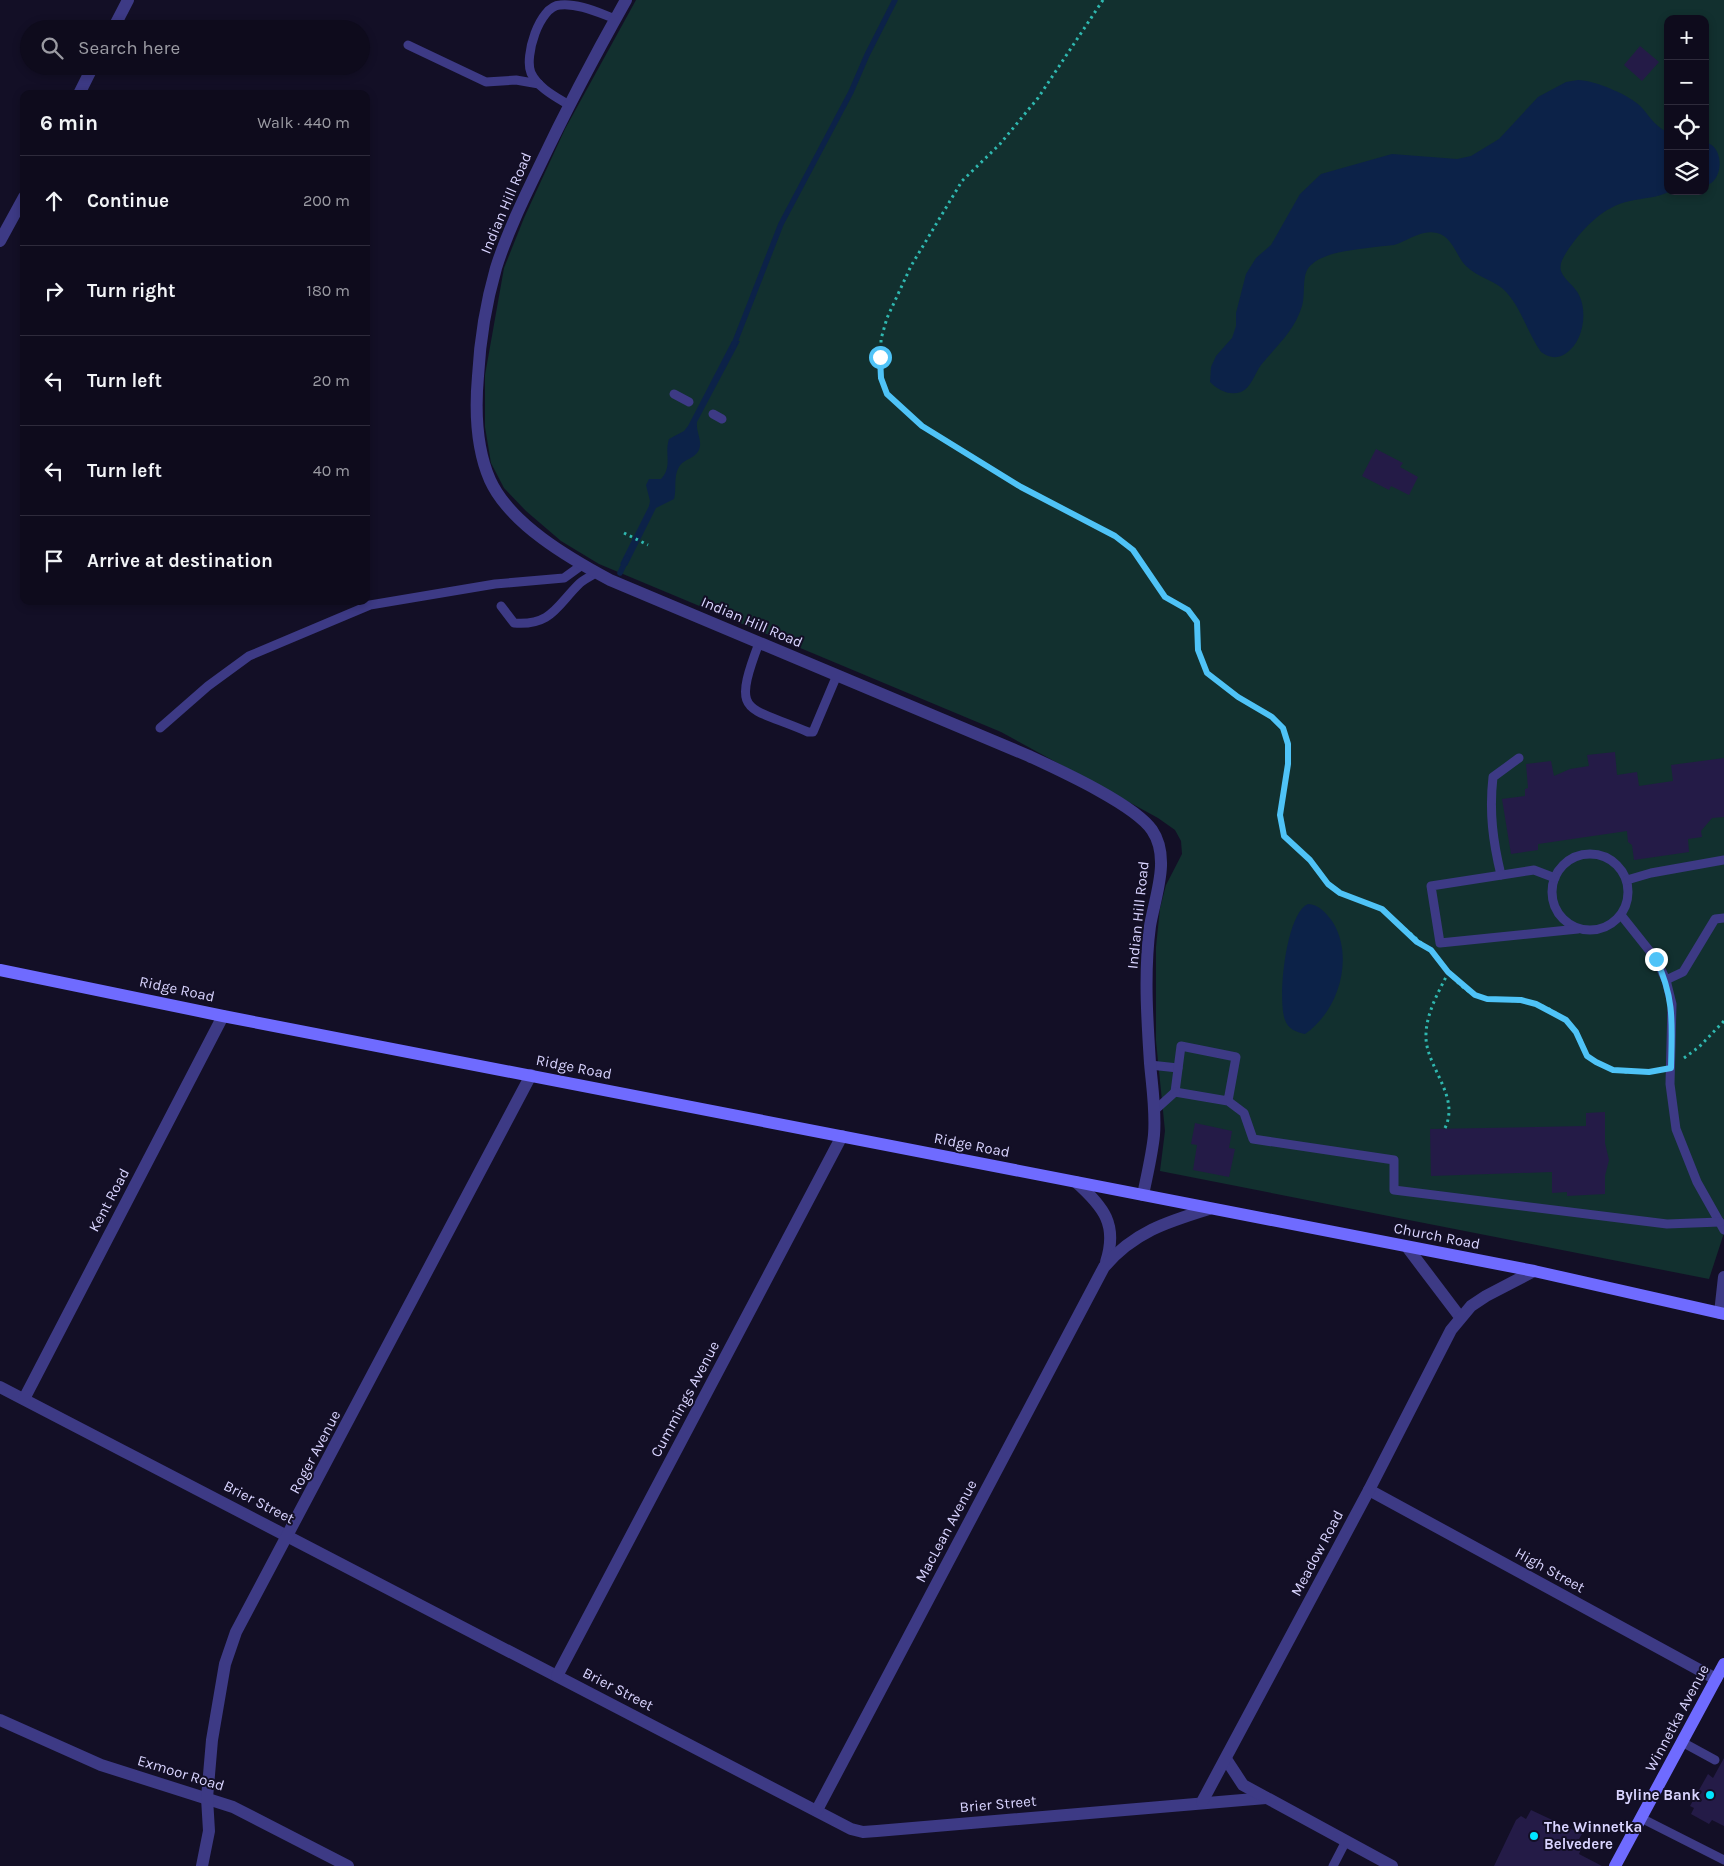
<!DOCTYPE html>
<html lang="en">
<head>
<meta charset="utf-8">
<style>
	body { margin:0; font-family:Karla,sans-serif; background:#1c1929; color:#f1f3f6 }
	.controls { position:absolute; right:15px; top:15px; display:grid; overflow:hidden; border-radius:10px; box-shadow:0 2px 8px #0003 }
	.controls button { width:45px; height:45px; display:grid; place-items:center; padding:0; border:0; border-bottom:1px solid #2e2b3b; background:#0e0b1c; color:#f1f3f6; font:25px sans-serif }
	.stop { position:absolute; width:15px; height:15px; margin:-11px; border:4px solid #4fc3f7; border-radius:50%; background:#fff }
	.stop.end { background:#4fc3f7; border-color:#fff; box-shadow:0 1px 5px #0008 }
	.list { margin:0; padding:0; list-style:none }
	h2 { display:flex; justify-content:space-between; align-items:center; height:65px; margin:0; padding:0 20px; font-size:21px }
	h2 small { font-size:16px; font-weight:400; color:#9b9ba3 }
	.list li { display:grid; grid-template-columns:32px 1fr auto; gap:15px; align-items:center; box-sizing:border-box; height:90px; padding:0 20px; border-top:1px solid #2e2b3b }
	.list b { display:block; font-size:19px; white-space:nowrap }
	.list em { font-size:16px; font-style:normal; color:#9b9ba3 }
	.icon { flex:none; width:28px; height:28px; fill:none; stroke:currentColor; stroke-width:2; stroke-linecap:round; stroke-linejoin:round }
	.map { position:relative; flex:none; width:1724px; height:1866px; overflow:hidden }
	.search { position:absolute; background:#0e0b1c; box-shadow:0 2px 8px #0003; left:20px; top:20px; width:350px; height:55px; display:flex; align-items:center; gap:12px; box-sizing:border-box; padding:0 18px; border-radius:28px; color:#9b9ba3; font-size:19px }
	.panel { position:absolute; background:#0e0b1c; box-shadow:0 2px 8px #0003; left:20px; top:90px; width:350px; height:515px; border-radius:10px }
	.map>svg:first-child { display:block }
</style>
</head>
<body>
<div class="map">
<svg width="1724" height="1866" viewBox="0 0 1724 1866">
	<rect width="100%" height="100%" fill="#130f26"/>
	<path fill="#12302f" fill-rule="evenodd" d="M636,0H1724V1233L1709,1279L1160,1171L1165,1131L1156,1041V947L1160,908L1166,885L1182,854L1181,841L1175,830L1158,818L1001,732L599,564L561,541L526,511L504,488L491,463L485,427V375L504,268L524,218L565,129ZM1668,19H1705V191H1668Z"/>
	<g fill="#0c2248">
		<path d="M1578,80C1594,80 1633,96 1643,109C1651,119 1656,126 1668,133V191H1670C1659,198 1642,198 1630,201C1603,206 1580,231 1566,253C1563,258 1559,264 1561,271C1564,280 1575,286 1579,295C1588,313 1583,343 1565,354C1556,359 1550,358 1541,352C1528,334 1522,310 1507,293C1496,280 1478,278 1466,266C1456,256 1452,236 1437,233C1421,229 1408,241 1394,245C1388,246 1381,246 1375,247C1355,250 1325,251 1310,266C1301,275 1306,294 1302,306C1294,332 1277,345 1261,365C1255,373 1251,388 1241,392C1229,396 1218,390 1210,382L1211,367L1216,356L1232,338L1236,326V313L1246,274L1256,258L1271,245L1300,194L1321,174L1392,154L1457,159L1471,156L1499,139L1538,97L1566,82Z"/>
		<path d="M1708,143C1724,149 1724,181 1705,186V144Z"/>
		<path d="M732,341H740L697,422C696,431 701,438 700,446C698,459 684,458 679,467C673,477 677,489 674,499L656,508L627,566L620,564L649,506L650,501L646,485L649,479H661C673,466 664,454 669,439L684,431L688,426Z"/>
		<path d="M1308,904C1318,904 1326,913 1332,921C1355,956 1339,1011 1305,1034C1296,1032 1288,1029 1285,1020C1277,999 1286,913 1308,904Z"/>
	</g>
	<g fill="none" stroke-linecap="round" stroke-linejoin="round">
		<g stroke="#0c2248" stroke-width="5.5">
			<polyline points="733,347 781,224 851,92 867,55 895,0"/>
			<polyline points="620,573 627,558"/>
		</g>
	</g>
	<g fill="#241b47">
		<polygon points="1640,46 1659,62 1642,81 1624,65"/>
		<polygon points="1376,449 1403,463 1400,467 1418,477 1409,495 1391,486 1389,490 1362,476"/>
		<polygon points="1615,752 1617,775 1637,772 1639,786 1673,781 1671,765 1724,758 1724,817 1712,818 1701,831 1702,837 1688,839 1689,852 1634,860 1632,845 1628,842 1627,831 1538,844 1538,850 1511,854 1502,799 1525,796 1525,789 1528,788 1526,764 1551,761 1554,776 1570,769 1589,766 1587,755"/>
		<polygon points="1605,1112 1605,1143 1609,1160 1605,1176 1605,1194 1567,1196 1567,1192 1552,1193 1552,1172 1431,1176 1430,1129 1586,1126 1586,1113"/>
		<polygon points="1195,1123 1232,1131 1229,1148 1235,1149 1229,1177 1193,1170 1197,1145 1191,1144"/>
		<polygon points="1724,1758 1724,1826 1712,1820 1709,1824 1691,1814 1694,1808 1690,1806 1708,1774 1713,1778"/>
		<polygon points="1531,1810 1582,1834 1576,1844 1582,1847 1579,1854 1602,1866 1494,1866 1516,1820 1521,1816 1526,1819"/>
	</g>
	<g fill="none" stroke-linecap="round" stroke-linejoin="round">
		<g stroke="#2fb8b0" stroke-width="3" stroke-dasharray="2.5 4" stroke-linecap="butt">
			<polyline points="1103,0 1038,98 1000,144 962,181 911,266 887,318 881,339 881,378 887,394 903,410 941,439 1021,487 1115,536 1133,550 1165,597 1188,610 1197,622 1198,650 1207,673 1238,697 1272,717 1283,728 1288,744 1288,764 1280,815 1285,836 1310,860 1328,884 1340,893 1382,909 1426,947"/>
			<polyline points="624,533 648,545"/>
			<path d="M1436,957C1449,973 1465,996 1488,999C1510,1002 1530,998 1551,1010C1565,1018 1574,1028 1582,1042C1584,1047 1585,1053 1588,1056C1602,1072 1637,1075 1656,1071"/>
			<polyline points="1684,1058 1699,1047 1724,1021"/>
			<path d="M1445,1128C1460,1097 1428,1069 1426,1039C1425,1015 1438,993 1448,973"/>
		</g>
		<g stroke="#3d3a85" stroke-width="9">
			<polyline points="408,45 486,82 516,80 539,84"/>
			<path d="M569,105C556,97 538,88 531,73C524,57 539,6 560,5C578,3 599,13 616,19"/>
			<polyline points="674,394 689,402"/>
			<polyline points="713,414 722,419"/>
			<path d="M501,606L514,623C552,626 557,605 580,583C585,579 591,576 596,573"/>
			<path d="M759,643C731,717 746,705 808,732H813L837,675"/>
			<polyline points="160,728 208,686 249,656 370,605 495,584 564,578 582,565"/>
			<circle cx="1590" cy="892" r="38"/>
			<path d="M1501,875C1493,842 1489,812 1493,777L1519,758"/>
			<polyline points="1555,878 1534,870 1431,886 1440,943 1578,929"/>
			<polyline points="1627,880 1651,873 1724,860"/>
			<polyline points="1621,915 1656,959 1666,980 1672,1004 1670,1084 1676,1129 1697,1182 1724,1230"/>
			<polyline points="1666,980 1683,972 1715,919 1724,918"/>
			<polyline points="1150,1065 1178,1068"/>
			<polyline points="1228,1101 1236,1057 1181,1046 1175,1092 1228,1101 1244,1113 1253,1139 1394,1160 1394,1190 1667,1224 1720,1222"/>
			<polyline points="1154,1111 1175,1092"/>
			<polyline points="1682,1742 1715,1760"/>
			<polyline points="1641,1818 1724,1860"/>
			<polyline points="1333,1866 1346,1841"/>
		</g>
		<g stroke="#3d3a85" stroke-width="12">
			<path d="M626,0C595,55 566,110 539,167C523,200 507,233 496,268C486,303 480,340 478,376C475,410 476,448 490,480C510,524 569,558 610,580L1029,756C1059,770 1134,804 1152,830C1171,858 1155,896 1150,926C1144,971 1147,1018 1150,1063C1152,1086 1156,1111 1154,1135C1152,1155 1147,1175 1143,1195"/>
			<polyline points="113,29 128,0"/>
			<polyline points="79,94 93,66"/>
			<polyline points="0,241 24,197"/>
			<path d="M1076,1182C1104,1207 1118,1225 1106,1262"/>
			<polyline points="1407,1247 1460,1317"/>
			<polyline points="1720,1313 1724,1277"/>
			<polyline points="0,1387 851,1829 863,1832 877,1831 1266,1798"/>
			<polyline points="24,1399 223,1016"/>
			<polyline points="1369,1490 1716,1679"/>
			<polyline points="557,1676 842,1136"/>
			<polyline points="0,1720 101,1765 233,1807 348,1866"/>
			<polyline points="1226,1759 1243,1785 1392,1866"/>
			<polyline points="1202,1802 1369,1490 1451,1330 1471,1306 1486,1296 1534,1271"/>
			<path d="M817,1810L1104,1267C1134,1232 1167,1222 1209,1209"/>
			<polyline points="202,1866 209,1831 207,1798 212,1740 225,1664 236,1632 531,1075"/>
		</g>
		<g stroke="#6f6bff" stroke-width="12">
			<polyline points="0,970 223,1016 1534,1271 1724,1314"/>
			<polyline points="1615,1866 1724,1664"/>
		</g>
	</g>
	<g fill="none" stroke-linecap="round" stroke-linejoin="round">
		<path stroke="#4fc3f7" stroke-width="6" d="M880,357L881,378L887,394L922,426L1021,487L1115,536L1133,550L1165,597L1188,610L1197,622L1198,650L1207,673L1238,697L1272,717L1283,728L1288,744V764L1280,815L1284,836L1310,860L1328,884L1340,893L1382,909L1417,942L1431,950L1448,972L1475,995L1487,999L1521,1000L1536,1004L1566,1020L1576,1032L1587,1056L1596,1062L1613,1070L1649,1072L1671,1068C1672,1025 1675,999 1656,959"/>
	</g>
	<g fill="#00e5ff" stroke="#130f26" stroke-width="2">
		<circle cx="1710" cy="1795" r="5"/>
		<circle cx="1534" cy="1836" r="5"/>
	</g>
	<g text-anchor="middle" stroke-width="4" stroke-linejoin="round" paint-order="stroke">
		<g font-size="15" fill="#d9d4ff" stroke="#130f26">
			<text transform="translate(506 203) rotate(-67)" y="5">Indian Hill Road</text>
			<text transform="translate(752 622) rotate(23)" y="5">Indian Hill Road</text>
			<text transform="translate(1138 915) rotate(-84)" y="5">Indian Hill Road</text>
			<text transform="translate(177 989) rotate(12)" y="5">Ridge Road</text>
			<text transform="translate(574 1067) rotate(11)" y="5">Ridge Road</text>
			<text transform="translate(972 1145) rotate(11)" y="5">Ridge Road</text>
			<text transform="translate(109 1200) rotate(-62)" y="5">Kent Road</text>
			<text transform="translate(1437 1236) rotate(11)" y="5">Church Road</text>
			<text transform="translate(685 1399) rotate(-62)" y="5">Cummings Avenue</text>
			<text transform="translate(315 1452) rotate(-62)" y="5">Roger Avenue</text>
			<text transform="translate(259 1502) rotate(27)" y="5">Brier Street</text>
			<text transform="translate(946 1531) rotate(-62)" y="5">MacLean Avenue</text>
			<text transform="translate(1317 1553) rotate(-62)" y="5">Meadow Road</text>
			<text transform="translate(1550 1570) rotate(29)" y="5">High Street</text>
			<text transform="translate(618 1689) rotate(27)" y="5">Brier Street</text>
			<text transform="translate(1677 1718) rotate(-62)" y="5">Winnetka Avenue</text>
			<text transform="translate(181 1773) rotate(17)" y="5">Exmoor Road</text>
			<text transform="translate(998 1804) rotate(-5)" y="5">Brier Street</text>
		</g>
		<g font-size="15" font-weight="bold" fill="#d9d4ff" stroke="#130f26" text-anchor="end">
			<text x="1700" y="1800">Byline Bank</text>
			<text x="1544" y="1832" text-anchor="start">The Winnetka<tspan x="1544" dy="17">Belvedere</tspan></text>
		</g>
	</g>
</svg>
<div class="controls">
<button>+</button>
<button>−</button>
<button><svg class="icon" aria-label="locate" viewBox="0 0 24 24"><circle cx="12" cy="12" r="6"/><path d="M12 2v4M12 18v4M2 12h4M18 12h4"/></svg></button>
<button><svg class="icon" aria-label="layers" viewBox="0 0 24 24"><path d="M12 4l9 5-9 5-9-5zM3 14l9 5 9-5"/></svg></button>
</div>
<div class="stop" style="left:880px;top:357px"></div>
<div class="stop end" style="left:1656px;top:959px"></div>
<div class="search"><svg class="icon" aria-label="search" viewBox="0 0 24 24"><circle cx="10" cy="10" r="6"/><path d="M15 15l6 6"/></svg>Search here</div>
<section class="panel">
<h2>6 min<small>Walk · 440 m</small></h2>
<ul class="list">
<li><svg class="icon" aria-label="ahead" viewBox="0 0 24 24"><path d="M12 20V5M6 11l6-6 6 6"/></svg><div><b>Continue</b></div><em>200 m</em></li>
<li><svg class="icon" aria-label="right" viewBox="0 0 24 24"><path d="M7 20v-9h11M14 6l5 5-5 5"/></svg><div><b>Turn right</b></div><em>180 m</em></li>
<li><svg class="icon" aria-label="left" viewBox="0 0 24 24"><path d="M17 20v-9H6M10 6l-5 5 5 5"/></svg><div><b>Turn left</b></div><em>20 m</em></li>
<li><svg class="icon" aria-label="left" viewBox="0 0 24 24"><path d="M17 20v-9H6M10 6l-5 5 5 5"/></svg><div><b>Turn left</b></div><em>40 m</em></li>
<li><svg class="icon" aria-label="arrive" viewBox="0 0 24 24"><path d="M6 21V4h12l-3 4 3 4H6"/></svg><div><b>Arrive at destination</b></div></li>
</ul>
</section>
</div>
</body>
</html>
